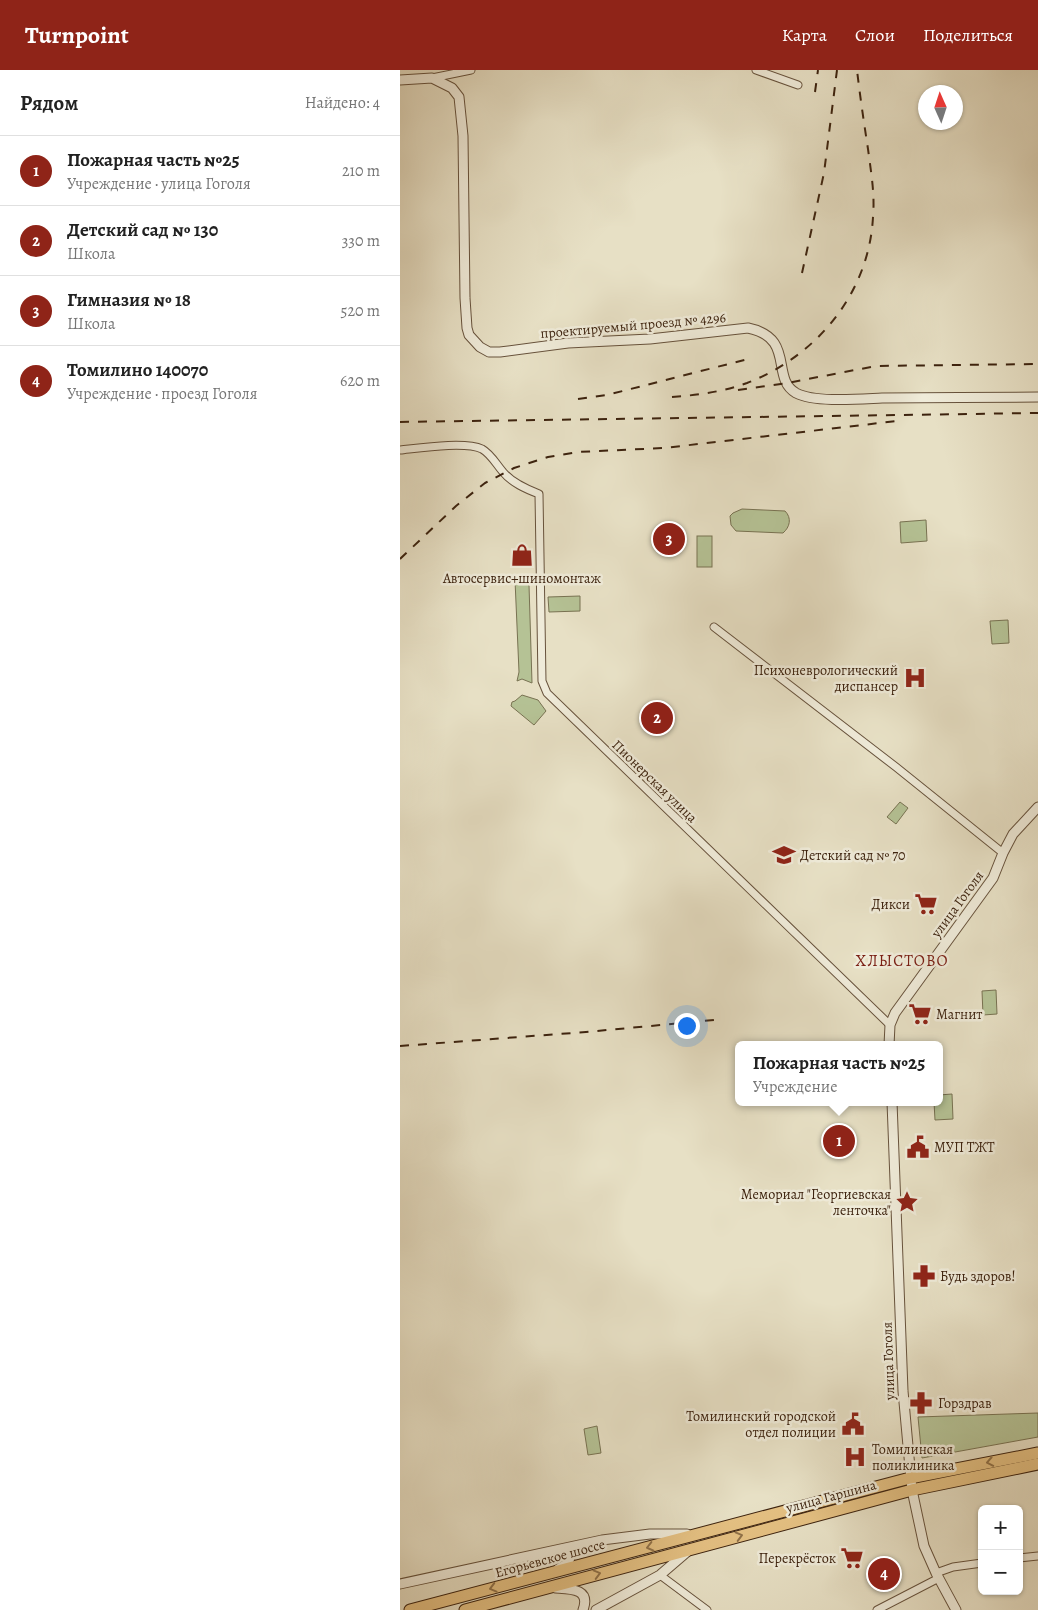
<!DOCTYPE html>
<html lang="ru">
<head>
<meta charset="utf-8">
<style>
	body { margin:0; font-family:Alegreya,serif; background:#f6f6f6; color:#222 }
	.controls { position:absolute; right:15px; bottom:15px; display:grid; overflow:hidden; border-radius:8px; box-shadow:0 1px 4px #0004 }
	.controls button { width:45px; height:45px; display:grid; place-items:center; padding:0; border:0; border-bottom:1px solid #e0e0e0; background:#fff; color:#222; font:25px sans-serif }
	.compass { position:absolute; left:518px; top:15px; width:45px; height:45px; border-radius:50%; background:#fff; box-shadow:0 1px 4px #0004; rotate:357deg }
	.you { position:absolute; left:286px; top:955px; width:18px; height:18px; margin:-12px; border:4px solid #fff; border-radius:50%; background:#1a73e8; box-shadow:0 0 0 8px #1a73e833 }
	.badge { display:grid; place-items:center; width:32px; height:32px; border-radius:50%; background:#8f2418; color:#fff; font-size:16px; font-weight:700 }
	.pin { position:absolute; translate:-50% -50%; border:2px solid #fff; box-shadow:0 1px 5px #0006 }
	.popup { position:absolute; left:335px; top:971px; width:208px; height:65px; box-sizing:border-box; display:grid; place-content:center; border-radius:8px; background:#fff; filter:drop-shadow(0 1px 4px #0005); font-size:16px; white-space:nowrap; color:#767676 }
	.popup b { font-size:19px; color:#222 }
	.popup::after { content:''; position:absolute; left:50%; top:100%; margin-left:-10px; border:10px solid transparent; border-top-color:#fff }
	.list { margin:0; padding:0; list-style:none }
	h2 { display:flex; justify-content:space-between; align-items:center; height:65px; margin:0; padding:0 20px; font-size:21px }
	h2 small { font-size:16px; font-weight:400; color:#767676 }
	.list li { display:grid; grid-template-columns:32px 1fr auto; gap:15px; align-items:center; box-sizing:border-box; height:70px; padding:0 20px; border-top:1px solid #e0e0e0 }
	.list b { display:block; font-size:19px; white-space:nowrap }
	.list p { margin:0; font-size:16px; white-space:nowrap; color:#767676 }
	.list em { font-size:16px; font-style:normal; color:#767676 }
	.map { position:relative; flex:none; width:638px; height:1540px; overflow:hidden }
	header { display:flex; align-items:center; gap:30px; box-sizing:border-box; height:70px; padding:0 25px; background:#8f2418; color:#fff }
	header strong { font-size:24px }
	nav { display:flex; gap:28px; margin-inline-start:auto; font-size:18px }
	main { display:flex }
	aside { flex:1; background:#fff }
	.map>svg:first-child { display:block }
</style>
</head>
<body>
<header>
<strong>Turnpoint</strong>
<nav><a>Карта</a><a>Слои</a><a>Поделиться</a></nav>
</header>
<main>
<aside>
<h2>Рядом<small>Найдено: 4</small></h2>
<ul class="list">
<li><span class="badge">1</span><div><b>Пожарная часть №25</b><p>Учреждение · улица Гоголя</p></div><em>210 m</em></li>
<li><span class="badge">2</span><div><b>Детский сад № 130</b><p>Школа</p></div><em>330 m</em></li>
<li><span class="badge">3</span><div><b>Гимназия № 18</b><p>Школа</p></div><em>520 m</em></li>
<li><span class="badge">4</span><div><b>Томилино 140070</b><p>Учреждение · проезд Гоголя</p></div><em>620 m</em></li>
</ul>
</aside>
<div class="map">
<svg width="638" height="1540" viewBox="0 0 638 1540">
	<rect width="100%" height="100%" fill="#e7e0c5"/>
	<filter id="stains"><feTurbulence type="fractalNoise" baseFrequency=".004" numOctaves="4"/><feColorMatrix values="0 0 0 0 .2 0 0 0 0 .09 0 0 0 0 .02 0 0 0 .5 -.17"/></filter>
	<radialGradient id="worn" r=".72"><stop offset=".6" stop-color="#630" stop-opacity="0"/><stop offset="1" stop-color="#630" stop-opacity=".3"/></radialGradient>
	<g fill="#b5c295" stroke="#787252">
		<path d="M342,439L385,441C392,448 390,457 383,463L336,461L331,455L330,446L333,443Z"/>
		<polygon points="526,450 527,471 501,473 500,452"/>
		<rect x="297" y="466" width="15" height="31"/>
		<polygon points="115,510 129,515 132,613 122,609 117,611 119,602"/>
		<polygon points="180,526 180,541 149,542 148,527"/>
		<polygon points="608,550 609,573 592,574 590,551"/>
		<polygon points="122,625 138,630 146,641 134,655 111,636 112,632 115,631"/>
		<polygon points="500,732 508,738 496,754 487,747"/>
		<polygon points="596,920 597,944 583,945 582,921"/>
		<polygon points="552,1024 553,1049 535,1050 534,1032 539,1032 539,1025"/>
		<polygon points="638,1343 638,1367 522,1388 518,1347"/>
		<polygon points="197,1356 201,1383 188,1385 184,1359"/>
	</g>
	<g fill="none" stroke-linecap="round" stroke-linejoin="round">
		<defs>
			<g id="minor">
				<polyline points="356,0 398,15"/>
				<polyline points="32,8 71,0"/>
				<path d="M0,380C19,378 65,371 82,379C91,384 96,394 103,402C112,413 126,419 139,424L142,611L147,623L490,955"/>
				<polyline points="314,557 496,697 603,783"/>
				<polyline points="619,1488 638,1486"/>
				<polyline points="536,1503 553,1497 582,1493"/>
				<polyline points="260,1505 307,1540"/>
				<polyline points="477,1540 539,1508"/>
			</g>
			<g id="tertiary">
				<path d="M0,10L32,8L52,18L59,27L63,66L65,228L67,258L69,265L80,277L89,282H100L168,273L250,269L348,258C396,268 370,308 396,323C415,333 460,329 482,328C534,328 586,327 638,327"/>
				<polyline points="489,975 490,955 495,943 593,808 603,783 613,764 638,737"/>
				<polyline points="492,1032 503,1321 512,1420 524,1476 536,1503 556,1540"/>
				<polyline points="155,1481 161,1481 170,1488 167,1494 158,1499"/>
				<polyline points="0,1514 202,1470 250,1464 287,1464"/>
				<path d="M155,1518C170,1519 191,1518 183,1540"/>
				<polyline points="196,1540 260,1505 288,1481"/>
			</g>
			<g id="primary">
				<polyline points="10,1540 510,1408 638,1383"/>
				<polyline points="65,1540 512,1420 638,1394"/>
			</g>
		</defs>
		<use href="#minor" stroke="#67523c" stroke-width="9"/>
		<use href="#tertiary" stroke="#67523c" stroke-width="11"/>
		<use href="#primary" stroke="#3c220e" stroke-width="13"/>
		<use href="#minor" stroke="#efebd9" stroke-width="7"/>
		<use href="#tertiary" stroke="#efebd9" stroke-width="9"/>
		<use href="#primary" stroke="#e4c082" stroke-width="11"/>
		<g stroke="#3c220e" stroke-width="2" stroke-dasharray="9 9" stroke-linecap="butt">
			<polyline points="415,22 418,0"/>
			<polyline points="402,203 424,103 437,0"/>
			<polyline points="338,320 387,313 476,296 638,294"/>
			<path d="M272,327C298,325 322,322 347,313C417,286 469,223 473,147C475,124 471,102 468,79C464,53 460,26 457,0"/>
			<polyline points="178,329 207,325 352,288"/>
			<polyline points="0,352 638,343"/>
			<polyline points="0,489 56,436 85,413 114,398 148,387 178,382 264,378 497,351"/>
			<polyline points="0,976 186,962 314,950"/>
		</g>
	</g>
	<defs><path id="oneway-chevron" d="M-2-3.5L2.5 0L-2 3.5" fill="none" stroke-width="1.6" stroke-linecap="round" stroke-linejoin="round" transform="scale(1.25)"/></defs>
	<g stroke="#907148">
		<use href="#oneway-chevron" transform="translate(590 1392) rotate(169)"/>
		<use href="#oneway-chevron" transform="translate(339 1466) rotate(-15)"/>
		<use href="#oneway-chevron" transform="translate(250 1477) rotate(166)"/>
		<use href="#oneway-chevron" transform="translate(197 1504) rotate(-15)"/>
		<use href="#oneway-chevron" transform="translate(93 1518) rotate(165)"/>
	</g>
	<defs>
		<symbol id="shop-bare" viewBox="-9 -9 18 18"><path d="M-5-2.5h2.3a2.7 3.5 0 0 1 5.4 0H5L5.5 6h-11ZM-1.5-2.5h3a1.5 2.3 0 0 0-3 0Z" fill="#8f2418" stroke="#efebd9" stroke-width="2.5" paint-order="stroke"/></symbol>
		<symbol id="hospital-bare" viewBox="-9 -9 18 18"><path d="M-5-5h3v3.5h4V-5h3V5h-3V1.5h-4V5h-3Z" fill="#8f2418" stroke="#efebd9" stroke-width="2.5" paint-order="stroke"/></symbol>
		<symbol id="school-bare" viewBox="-9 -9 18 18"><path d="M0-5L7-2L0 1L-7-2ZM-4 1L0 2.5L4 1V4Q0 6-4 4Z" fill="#8f2418" stroke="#efebd9" stroke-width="2.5" paint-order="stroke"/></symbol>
		<symbol id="supermarket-bare" viewBox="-9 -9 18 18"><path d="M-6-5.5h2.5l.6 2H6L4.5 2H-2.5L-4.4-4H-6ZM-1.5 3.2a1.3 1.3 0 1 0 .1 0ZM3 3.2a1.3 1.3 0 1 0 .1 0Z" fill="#8f2418" stroke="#efebd9" stroke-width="2.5" paint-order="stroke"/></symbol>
		<symbol id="civic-bare" viewBox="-9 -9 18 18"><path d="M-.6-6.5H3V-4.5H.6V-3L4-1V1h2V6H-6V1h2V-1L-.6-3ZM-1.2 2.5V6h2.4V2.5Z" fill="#8f2418" stroke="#efebd9" stroke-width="2.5" paint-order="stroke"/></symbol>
		<symbol id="sight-bare" viewBox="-9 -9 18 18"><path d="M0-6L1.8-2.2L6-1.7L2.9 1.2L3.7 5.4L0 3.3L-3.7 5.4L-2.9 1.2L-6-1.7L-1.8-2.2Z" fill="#8f2418" stroke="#efebd9" stroke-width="2.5" paint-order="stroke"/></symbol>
		<symbol id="pharmacy-bare" viewBox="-9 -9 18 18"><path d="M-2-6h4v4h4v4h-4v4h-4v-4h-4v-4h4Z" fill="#8f2418" stroke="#efebd9" stroke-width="2.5" paint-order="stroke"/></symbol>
	</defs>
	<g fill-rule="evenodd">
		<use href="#shop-bare" x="106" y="469" width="32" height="32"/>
		<use href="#hospital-bare" x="499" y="592" width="32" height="32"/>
		<use href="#school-bare" x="368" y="769" width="32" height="32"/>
		<use href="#supermarket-bare" x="510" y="818" width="32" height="32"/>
		<use href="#supermarket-bare" x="504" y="928" width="32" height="32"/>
		<use href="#civic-bare" x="502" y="1061" width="32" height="32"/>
		<use href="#sight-bare" x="491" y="1116" width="32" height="32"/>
		<use href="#pharmacy-bare" x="508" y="1190" width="32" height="32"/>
		<use href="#pharmacy-bare" x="505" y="1317" width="32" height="32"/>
		<use href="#civic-bare" x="437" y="1338" width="32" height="32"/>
		<use href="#hospital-bare" x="439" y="1371" width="32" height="32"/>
		<use href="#supermarket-bare" x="436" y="1472" width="32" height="32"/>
	</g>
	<g text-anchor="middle" stroke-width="5" stroke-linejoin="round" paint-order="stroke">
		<g font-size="14" fill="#3c220e" stroke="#efebd9">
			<text transform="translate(233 255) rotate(-5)" y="5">проектируемый проезд № 4296</text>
			<text transform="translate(255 711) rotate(44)" y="5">Пионерская улица</text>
			<text transform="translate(557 834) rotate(-54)" y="5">улица Гоголя</text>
			<text transform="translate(488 1291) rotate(-92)" y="5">улица Гоголя</text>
			<text transform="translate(431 1426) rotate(-15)" y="5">улица Гаршина</text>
			<text transform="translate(150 1488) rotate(-15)" y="5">Егорьевское шоссе</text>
		</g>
		<g font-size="14" fill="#3c220e" stroke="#efebd9" text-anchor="start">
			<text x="122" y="513" text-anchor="middle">Автосервис+шиномонтаж</text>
			<text x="498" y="605" text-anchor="end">Психоневрологический<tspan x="498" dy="16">диспансер</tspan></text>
			<text x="400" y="790">Детский сад № 70</text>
			<text x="510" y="839" text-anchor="end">Дикси</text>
			<text x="536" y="949">Магнит</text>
			<text x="534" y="1082">МУП ТЖТ</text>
			<text x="491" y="1129" text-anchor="end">Мемориал "Георгиевская<tspan x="491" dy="16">ленточка"</tspan></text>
			<text x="540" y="1211">Будь здоров!</text>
			<text x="538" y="1338">Горздрав</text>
			<text x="436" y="1351" text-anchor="end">Томилинский городской<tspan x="436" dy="16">отдел полиции</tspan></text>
			<text x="472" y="1384">Томилинская<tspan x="472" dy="16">поликлиника</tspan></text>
			<text x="436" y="1493" text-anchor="end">Перекрёсток</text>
		</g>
		<g font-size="16" letter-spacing="1" fill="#7a1f14" stroke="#efebd9">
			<text x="502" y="896">ХЛЫСТОВО</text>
		</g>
	</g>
	<rect width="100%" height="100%" filter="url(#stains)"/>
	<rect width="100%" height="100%" fill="url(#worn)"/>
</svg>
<div class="controls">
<button>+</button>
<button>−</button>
</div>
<svg class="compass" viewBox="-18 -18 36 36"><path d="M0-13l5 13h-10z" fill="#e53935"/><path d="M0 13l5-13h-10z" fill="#767676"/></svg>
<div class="you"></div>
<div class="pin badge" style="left:439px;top:1071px">1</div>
<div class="popup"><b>Пожарная часть №25</b>Учреждение</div>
<div class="pin badge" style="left:257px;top:648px">2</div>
<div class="pin badge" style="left:269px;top:469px">3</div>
<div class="pin badge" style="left:484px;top:1504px">4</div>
</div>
</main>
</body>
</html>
